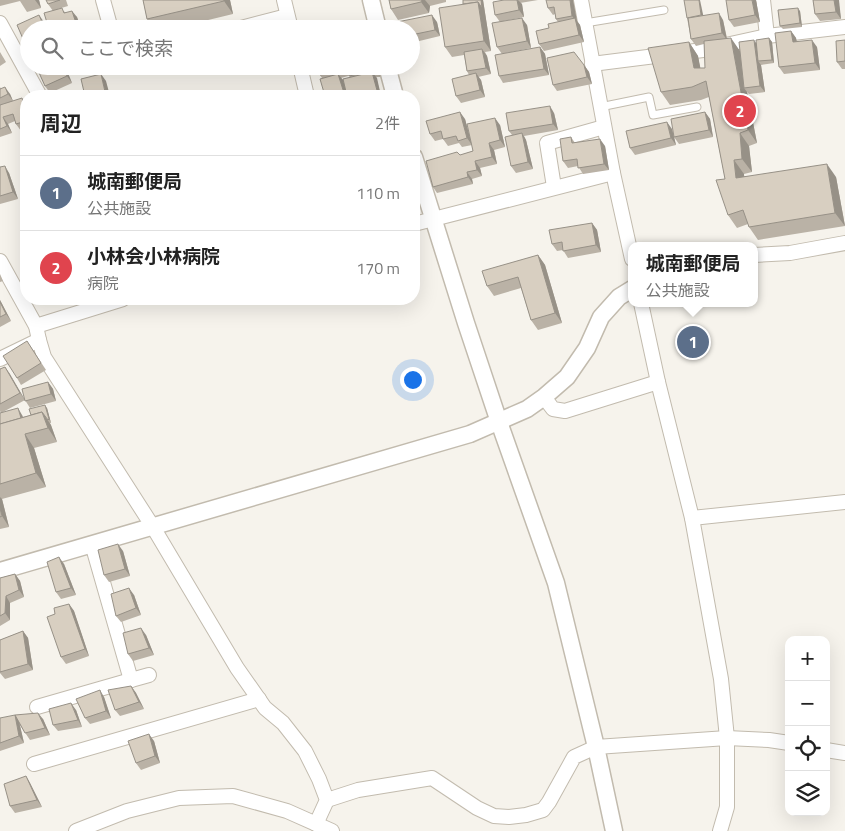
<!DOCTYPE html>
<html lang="ja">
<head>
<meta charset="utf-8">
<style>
	body { margin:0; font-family:"Titillium Web","Noto Sans JP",sans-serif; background:#f2f2f2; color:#222 }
	.controls { position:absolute; right:15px; bottom:15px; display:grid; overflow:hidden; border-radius:10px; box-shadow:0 5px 20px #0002 }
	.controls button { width:45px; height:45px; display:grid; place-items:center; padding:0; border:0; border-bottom:1px solid #e0e0e0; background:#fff; color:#222; font:25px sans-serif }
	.you { position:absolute; left:412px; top:379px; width:18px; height:18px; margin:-12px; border:4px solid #fff; border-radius:50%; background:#1a73e8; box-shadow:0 0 0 8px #1a73e833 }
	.badge { display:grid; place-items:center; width:32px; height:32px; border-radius:50%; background:#0b8043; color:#fff; font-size:16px; font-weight:700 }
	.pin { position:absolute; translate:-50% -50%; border:2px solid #fff; box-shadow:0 1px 5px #0006 }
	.popup { position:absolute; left:628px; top:242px; width:130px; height:65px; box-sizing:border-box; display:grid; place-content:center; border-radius:10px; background:#fff; filter:drop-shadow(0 1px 4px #0005); font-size:16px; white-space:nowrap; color:#767676 }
	.popup b { font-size:19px; color:#222 }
	.popup::after { content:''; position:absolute; left:50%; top:100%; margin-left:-10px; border:10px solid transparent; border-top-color:#fff }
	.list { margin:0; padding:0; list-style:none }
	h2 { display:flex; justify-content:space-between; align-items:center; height:65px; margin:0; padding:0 20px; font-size:21px }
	h2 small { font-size:16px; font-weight:400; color:#767676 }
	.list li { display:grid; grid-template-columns:32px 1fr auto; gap:15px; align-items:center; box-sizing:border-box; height:75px; padding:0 20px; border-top:1px solid #e0e0e0 }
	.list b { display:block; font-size:19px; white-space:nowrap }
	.list p { margin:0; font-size:16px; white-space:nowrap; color:#767676 }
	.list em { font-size:16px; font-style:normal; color:#767676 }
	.icon { flex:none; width:28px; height:28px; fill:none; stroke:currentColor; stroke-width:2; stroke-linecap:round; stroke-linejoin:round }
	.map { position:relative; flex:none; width:845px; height:831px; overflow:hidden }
	.search { position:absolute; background:#fff; box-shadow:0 5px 20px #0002; left:20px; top:20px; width:400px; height:55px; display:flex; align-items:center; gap:12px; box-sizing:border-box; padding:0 18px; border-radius:28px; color:#767676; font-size:19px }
	.panel { position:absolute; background:#fff; box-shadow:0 5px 20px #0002; left:20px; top:90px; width:400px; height:215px; border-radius:20px }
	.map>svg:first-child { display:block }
</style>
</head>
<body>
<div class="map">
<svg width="845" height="831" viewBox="0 0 845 831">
	<rect width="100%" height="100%" fill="#f6f3ec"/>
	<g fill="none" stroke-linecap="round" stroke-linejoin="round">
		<defs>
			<g id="service">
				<polyline points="585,23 664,10"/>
				<polyline points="600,107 649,97 653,115 697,107"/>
			</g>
			<g id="minor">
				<polyline points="103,0 111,29"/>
				<polyline points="284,0 291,29"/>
				<polyline points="581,0 613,173 632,259"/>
				<polyline points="763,0 767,36"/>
				<polyline points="0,23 40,96"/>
				<polyline points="237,29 287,16"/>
				<polyline points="592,64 703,50 767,36 845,27"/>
				<polyline points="300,66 307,96"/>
				<polyline points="554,187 547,143 604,127"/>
				<polyline points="414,224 613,173"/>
				<polyline points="754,255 790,253 845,243"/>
				<polyline points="0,261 36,326 39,340 44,357 153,527 237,668 265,708 283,723 305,751 319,779 327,800 316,824"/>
				<polyline points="641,303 658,382 692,518 721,679 727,738 727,807 720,831"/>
				<polyline points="36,326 123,299"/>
				<polyline points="0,359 39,340"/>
				<polyline points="544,397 553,409 565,411 658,382"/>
				<polyline points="692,518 845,502"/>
				<polyline points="131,680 149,675"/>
				<polyline points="37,707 131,680 92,544"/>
				<polyline points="826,750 845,753"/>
				<polyline points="34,764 259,699"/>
				<polyline points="327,800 358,790 432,778 477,808 494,816 509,817 526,815 543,810 549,802 574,757 596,747 727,738 769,740 789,743"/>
				<polyline points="76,831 127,811 179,798 233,796 287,811 332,831"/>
			</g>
			<g id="tertiary">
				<polyline points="371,0 378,29"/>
				<polyline points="387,66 395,96"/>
				<polyline points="414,157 466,323 499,422 556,583 596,747 614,831"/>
				<polyline points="0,571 470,434 527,409 544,397 567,377 587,348 601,317 619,297 632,289"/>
			</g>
		</defs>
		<use href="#service" stroke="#c2bbae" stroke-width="9"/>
		<use href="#minor" stroke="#c2bbae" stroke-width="16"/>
		<use href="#tertiary" stroke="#c2bbae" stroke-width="19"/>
		<use href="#service" stroke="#fff" stroke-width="7"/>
		<use href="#minor" stroke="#fff" stroke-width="14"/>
		<use href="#tertiary" stroke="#fff" stroke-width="16"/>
	</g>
	<g fill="#bab2a6">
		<polygon points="0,0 39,0 41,8 27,12 20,1 0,6"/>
		<polygon points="46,0 66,0 68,6 58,9 77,17 81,29 49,29 53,11 48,4"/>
		<polygon points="143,0 230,0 233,14 171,29 154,29 147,19"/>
		<polygon points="389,0 446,0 446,2 430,6 429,13 398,20 391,9"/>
		<polygon points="463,0 483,0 491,51 485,52 487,56 491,74 478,77 481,80 485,97 461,103 456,96 469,75 467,71 464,55 452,57 445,47 463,4"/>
		<polygon points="504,0 538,0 520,3 522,4 524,17 504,21 527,25 531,48 502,54 497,47 500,22 495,15"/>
		<polygon points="573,0 577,21 580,25 584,42 544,51 539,44 549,28 558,22 556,19 555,14 553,15 548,8"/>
		<polygon points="756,0 760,22 734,27 729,20"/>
		<polygon points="813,0 838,0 841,19 820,21 815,14"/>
		<polygon points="800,11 802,27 783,29 780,26"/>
		<polygon points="703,15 723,20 727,38 740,51 756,43 769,38 772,42 774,63 761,65 765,92 749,94 747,92 757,143 749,146 752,172 744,174 744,176 836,177 845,226 758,240 749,227 748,224 737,228 728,215 725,179 709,97 701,100 670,105 661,92 689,42 698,56 700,68 705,68 704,44 696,46 691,39 687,18"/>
		<polygon points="437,22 440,36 411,43 411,29"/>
		<polygon points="791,31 796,38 797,42 817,47 820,70 784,74 779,67"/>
		<polygon points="845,40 845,69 842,69 837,62"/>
		<polygon points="540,47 545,54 549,75 503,83 499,76"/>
		<polygon points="0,52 6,62 0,66"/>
		<polygon points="584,65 589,72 592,84 557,91 553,85"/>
		<polygon points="65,66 72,83 50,93 45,86"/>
		<polygon points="67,66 91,66 92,69 81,73 78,69 71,72"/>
		<polygon points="345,66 348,76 341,78 343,80 347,94 350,77 347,66 377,66 380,77 376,77 381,96 325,96 322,78 320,75"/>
		<polygon points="0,87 1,89 10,94 13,101 26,104 26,130 21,131 16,124 15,121 8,124 12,133 0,137"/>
		<polygon points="705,112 710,119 713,137 679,144 674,137"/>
		<polygon points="554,113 558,130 524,136 526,140 533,169 516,173 511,166 512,135 509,131"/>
		<polygon points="465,119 471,141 500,125 505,147 494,150 497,164 480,168 482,176 472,179 473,184 437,193 433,187 460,155 473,151 472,145 462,147 459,143 448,146 443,139 435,141 430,134"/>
		<polygon points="672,129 676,145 635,155 630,148"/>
		<polygon points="571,137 575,143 605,146 609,170 583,174 578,166 568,168 563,161"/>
		<polygon points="0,167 9,173 18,199 0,204"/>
		<polygon points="592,223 597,230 601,252 568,258 563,250 557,251 552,244"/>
		<polygon points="538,255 545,265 562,323 538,330 531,320 521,288 494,296 487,286"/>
		<polygon points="0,274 3,281 0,282"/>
		<polygon points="73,299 86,299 75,303"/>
		<polygon points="0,300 11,321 0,327"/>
		<polygon points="27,341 46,370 21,385 17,378"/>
		<polygon points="5,367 25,400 48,382 53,389 56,401 30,408 25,400 3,412 22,415 23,417 31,415 47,408 51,423 50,423 57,442 34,448 46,487 2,499 9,527 0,529 0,413 1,413 0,411 0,369"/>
		<polygon points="123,551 130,576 109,582 104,575"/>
		<polygon points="64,564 76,595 61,599 56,592"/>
		<polygon points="15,574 20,581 24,597 10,603 10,620 0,626 0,578"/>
		<polygon points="134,595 141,615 121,622 116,616"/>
		<polygon points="69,604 74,611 89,656 66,664 61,657 55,614"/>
		<polygon points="23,631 28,638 33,670 5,679 0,673 0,640"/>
		<polygon points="146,635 154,655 133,661 128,654"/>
		<polygon points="131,686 136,693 144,709 120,716 115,710"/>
		<polygon points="104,697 111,718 90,724 85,718"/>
		<polygon points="76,710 82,727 58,731 53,725"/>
		<polygon points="0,718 43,719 50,735 30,740 20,725 24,743 0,751"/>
		<polygon points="154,741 160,763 141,770 136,763"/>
		<polygon points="26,776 30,783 42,807 15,813 10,806"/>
	</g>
	<g fill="#979187">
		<polygon points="35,0 39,0 41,8"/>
		<polygon points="224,0 230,0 233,14 224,1"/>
		<polygon points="422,0 425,0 430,6 429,13 421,2"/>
		<polygon points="481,0 483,0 491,51 484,41 478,2"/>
		<polygon points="517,0 518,0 522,4 524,17 519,10"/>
		<polygon points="570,0 573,0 577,21 580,25 584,42 579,35 575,20 572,16"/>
		<polygon points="699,0 700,0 704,19 701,15"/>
		<polygon points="752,0 756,0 760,22 755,15"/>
		<polygon points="834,0 839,0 841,19 836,12"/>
		<polygon points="798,8 800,11 802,27 800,23"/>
		<polygon points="72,11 77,17 81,29 76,23"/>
		<polygon points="719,13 723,20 727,40 722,33"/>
		<polygon points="39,15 44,22 47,29 45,29"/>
		<polygon points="432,15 437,22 440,36 435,30"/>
		<polygon points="522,18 527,25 531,48 527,41"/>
		<polygon points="791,31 796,38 798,49 793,42"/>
		<polygon points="731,38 740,51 744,88 747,92 757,143 748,130"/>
		<polygon points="769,38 772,42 774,63 772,60"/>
		<polygon points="754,40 759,47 758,61 761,65 765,92 760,86"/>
		<polygon points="812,40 817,47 820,70 815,63"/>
		<polygon points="689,42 698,56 703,81 694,68"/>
		<polygon points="540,47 545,54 549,75 544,69"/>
		<polygon points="482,49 487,56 491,74 486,68"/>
		<polygon points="584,65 589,72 592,84 587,77"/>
		<polygon points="63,66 65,66 72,83 67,76"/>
		<polygon points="342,66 345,66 348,76 343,69"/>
		<polygon points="374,66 377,66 380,77 375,70"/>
		<polygon points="372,72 377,78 381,96 379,96 378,94"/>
		<polygon points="476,73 481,80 485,97 480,90"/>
		<polygon points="101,74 106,81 110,96 106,96"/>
		<polygon points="338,74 343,80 348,96 345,96"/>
		<polygon points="5,87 10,94 13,101 8,94"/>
		<polygon points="22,98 26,104 26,112"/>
		<polygon points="550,106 554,113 558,130 553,124"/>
		<polygon points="460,112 465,119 472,145 467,138"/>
		<polygon points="705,112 710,119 713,137 709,130"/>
		<polygon points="3,117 8,124 12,133 7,126"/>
		<polygon points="495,118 500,125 505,147 500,140"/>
		<polygon points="667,122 672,129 676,145 671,138"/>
		<polygon points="522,133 526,140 533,169 528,162"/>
		<polygon points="740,133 749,146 752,172 742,159"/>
		<polygon points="600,139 605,146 609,170 604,164"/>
		<polygon points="489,143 494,150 497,164 492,157"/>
		<polygon points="734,160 744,174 745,191 736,178"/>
		<polygon points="475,161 480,168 482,176 477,170"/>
		<polygon points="827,164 836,177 845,226 835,213"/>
		<polygon points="5,166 9,173 18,199 13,192"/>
		<polygon points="467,172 472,179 473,184 468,177"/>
		<polygon points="592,223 597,230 601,252 596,245"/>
		<polygon points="538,255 545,265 562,323 555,313"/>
		<polygon points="0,300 11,321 6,314 0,302"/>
		<polygon points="5,367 10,374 25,400 20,393"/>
		<polygon points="48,382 53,389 56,401 51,394"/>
		<polygon points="45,405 47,408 51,423 49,419"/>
		<polygon points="18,408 22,415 27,429 22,422"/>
		<polygon points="42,412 51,425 57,442 48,428"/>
		<polygon points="25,434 34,448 46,487 36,473"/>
		<polygon points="0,497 2,499 9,527 2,516 0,508"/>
		<polygon points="118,544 123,551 130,576 125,569"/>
		<polygon points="59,557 64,564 76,595 71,588"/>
		<polygon points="15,574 20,581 24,597 19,590"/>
		<polygon points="129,588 134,595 141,615 136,608"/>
		<polygon points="6,596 10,603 10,620 5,613"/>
		<polygon points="69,604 74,611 89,656 85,649"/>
		<polygon points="141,628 146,635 154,655 149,648"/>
		<polygon points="23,631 28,638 33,670 28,664"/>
		<polygon points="131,686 136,693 144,709 139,702"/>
		<polygon points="100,690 104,697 111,718 106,711"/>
		<polygon points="71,703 76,710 82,727 78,720"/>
		<polygon points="38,713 43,719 50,735 45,728"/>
		<polygon points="15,715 19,722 24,743 19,736"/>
		<polygon points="149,734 154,741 160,763 155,756"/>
		<polygon points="26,776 30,783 42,807 37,800"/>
	</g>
	<g fill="#d8cfc1" stroke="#979187">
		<polygon points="46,0 60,0 48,4"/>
		<polygon points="143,0 224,0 224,1 147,19"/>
		<polygon points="389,0 422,0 421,2 391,9"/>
		<polygon points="463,0 481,0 482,8 478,2 463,4"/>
		<polygon points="504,0 517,0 519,10 495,15 493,2"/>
		<polygon points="546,0 570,0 572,16 556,19 554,7 548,8"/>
		<polygon points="684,0 699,0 701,15 687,18"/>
		<polygon points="726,0 752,0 755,15 729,20"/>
		<polygon points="813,0 834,0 836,12 815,14"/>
		<polygon points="478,2 484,41 445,47 439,8"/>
		<polygon points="62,8 64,13 72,11 76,23 70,24 70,29 49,29 44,13"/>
		<polygon points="798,8 800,23 780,26 778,10"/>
		<polygon points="719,13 722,33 691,39 688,18"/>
		<polygon points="39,15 45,29 29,29 29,47 27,48 17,25"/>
		<polygon points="432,15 435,30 411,35 411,29 399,29 397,22"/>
		<polygon points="522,18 527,41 497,47 492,23"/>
		<polygon points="575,18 579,35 539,44 536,31 549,28 548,24"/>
		<polygon points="791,31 793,42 812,40 815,63 779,67 775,33"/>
		<polygon points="731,38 748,130 740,133 742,159 734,160 736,178 827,164 835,213 749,227 743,210 728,215 716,180 725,179 706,81 692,87 661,92 648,48 689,42 694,68 705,68 704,41"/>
		<polygon points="769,38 772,60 758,61 756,40"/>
		<polygon points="754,40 760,86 744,88 739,42"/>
		<polygon points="845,40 845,61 837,62 836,41"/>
		<polygon points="540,47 544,69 499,76 495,55"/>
		<polygon points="482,49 486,68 467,71 464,52"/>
		<polygon points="574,52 584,65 587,77 553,85 547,58"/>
		<polygon points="36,66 63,66 67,76 45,86"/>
		<polygon points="317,66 342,66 343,69 320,75"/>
		<polygon points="347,66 374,66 375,70 349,76"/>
		<polygon points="372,72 378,94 370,96 347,96 343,79"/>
		<polygon points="476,73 480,90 456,96 452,79"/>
		<polygon points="101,74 106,96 85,96 81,79"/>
		<polygon points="338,74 345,96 325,96 320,79"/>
		<polygon points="5,87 8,94 0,98 0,89"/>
		<polygon points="22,98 26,112 26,121 16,124 13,114 3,117 7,126 0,129 0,105"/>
		<polygon points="550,106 553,124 509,131 506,113"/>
		<polygon points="460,112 467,138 458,141 456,136 443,139 441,131 430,134 426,121"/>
		<polygon points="705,112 709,130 674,137 671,119"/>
		<polygon points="495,118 500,140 489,143 492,157 475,161 477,170 467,172 468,177 433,187 426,161 457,152 460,155 473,151 467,124"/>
		<polygon points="667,122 671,138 630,148 626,131"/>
		<polygon points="522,133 528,162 511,166 505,137"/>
		<polygon points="571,137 572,143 600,139 604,164 578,168 577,159 563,161 560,139"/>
		<polygon points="5,166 13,192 0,196 0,167"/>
		<polygon points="592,223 596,245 563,251 562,242 552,244 549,230"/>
		<polygon points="538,255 555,313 531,320 518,277 487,286 482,271"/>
		<polygon points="0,302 6,314 0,317"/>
		<polygon points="27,341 41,363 17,378 3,356"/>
		<polygon points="5,367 20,393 0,404 0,369"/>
		<polygon points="48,382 51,394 25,401 22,389"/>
		<polygon points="45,405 49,419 48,420 42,412 31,415 29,409"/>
		<polygon points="18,408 21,418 0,424 0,413"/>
		<polygon points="42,412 48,428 25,434 36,473 0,484 0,424"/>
		<polygon points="0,508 2,516 0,517"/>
		<polygon points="118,544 125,569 104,575 98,550"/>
		<polygon points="59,557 71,588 56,592 47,562"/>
		<polygon points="15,574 19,590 6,596 5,613 0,616 0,578"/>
		<polygon points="129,588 136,608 116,616 111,594"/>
		<polygon points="69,604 85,649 61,657 47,617 55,614 54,608"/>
		<polygon points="141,628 149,648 128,654 123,633"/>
		<polygon points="23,631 28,664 0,672 0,640"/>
		<polygon points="131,686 139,702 115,710 108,690"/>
		<polygon points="100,690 106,711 85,718 76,699"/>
		<polygon points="71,703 78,720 53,725 49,709"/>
		<polygon points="38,713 45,728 25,733 15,715 19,736 0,743 0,718 15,715"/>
		<polygon points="149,734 155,756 136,763 128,741"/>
		<polygon points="26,776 37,800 10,806 4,784"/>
	</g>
</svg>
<div class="controls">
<button>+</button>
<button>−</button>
<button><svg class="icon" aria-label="locate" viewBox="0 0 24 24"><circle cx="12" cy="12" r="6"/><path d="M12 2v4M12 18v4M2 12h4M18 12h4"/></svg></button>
<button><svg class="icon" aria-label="layers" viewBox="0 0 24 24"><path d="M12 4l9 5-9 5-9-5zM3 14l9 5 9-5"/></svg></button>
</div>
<div class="you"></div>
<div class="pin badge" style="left:693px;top:342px;background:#5c6f8a">1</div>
<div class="popup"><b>城南郵便局</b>公共施設</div>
<div class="pin badge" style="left:740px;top:111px;background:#e0444e">2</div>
<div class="search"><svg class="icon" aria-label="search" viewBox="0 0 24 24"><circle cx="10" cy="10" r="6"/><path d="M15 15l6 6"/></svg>ここで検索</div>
<section class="panel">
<h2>周辺<small>2件</small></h2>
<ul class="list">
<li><span class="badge" style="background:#5c6f8a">1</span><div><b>城南郵便局</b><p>公共施設</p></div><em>110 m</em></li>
<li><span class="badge" style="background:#e0444e">2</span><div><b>小林会小林病院</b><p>病院</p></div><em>170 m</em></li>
</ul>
</section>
</div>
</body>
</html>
